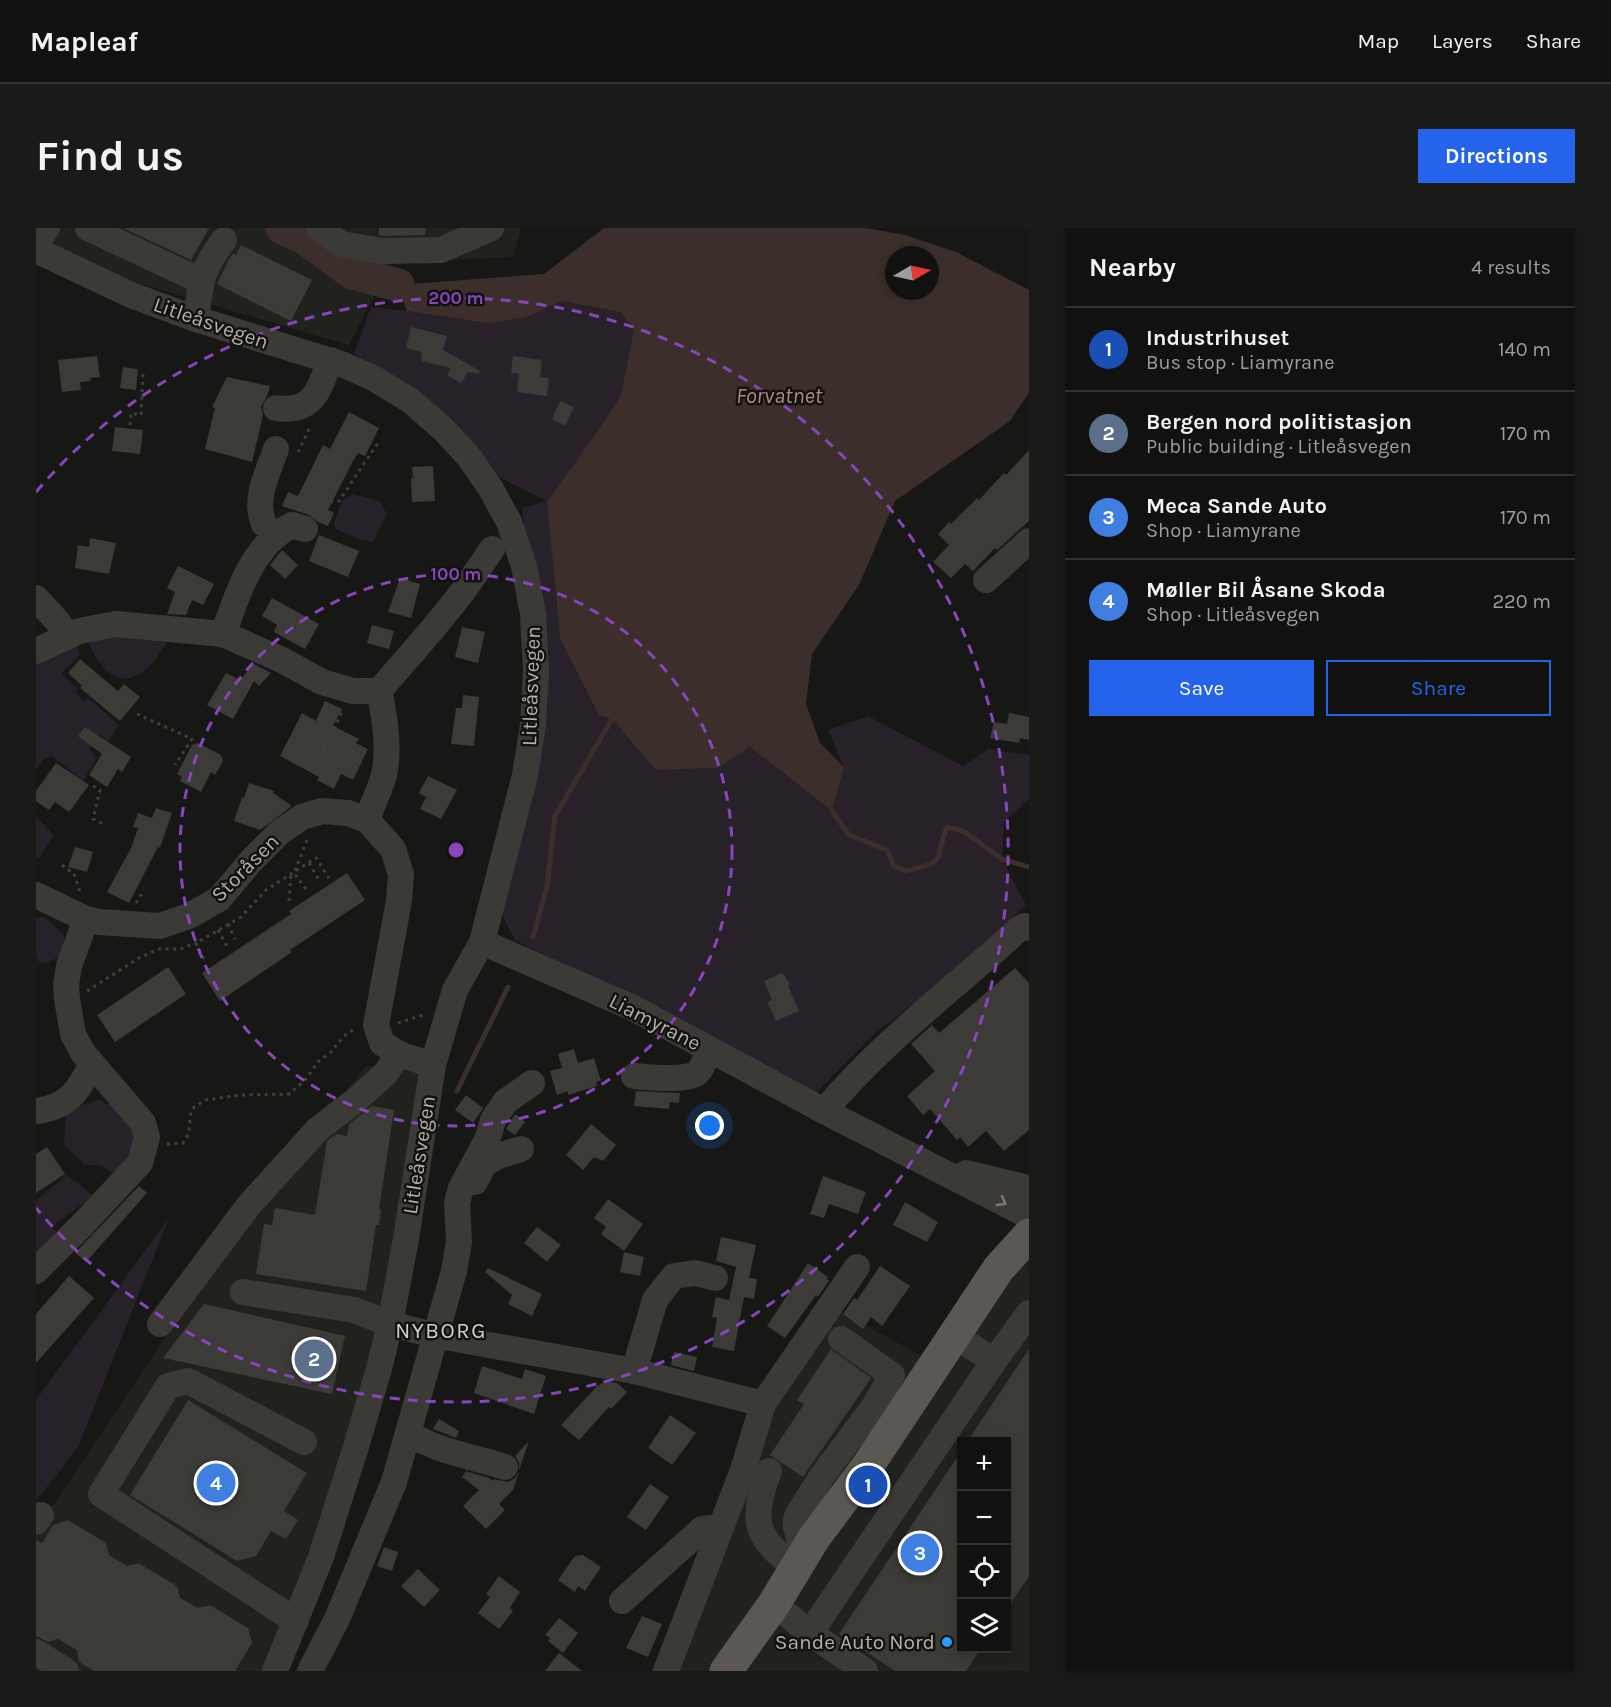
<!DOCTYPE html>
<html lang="en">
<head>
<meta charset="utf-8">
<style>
	body { margin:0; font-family:Karla,sans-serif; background:#1a1a19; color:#f1f3f6 }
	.controls { position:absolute; right:18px; bottom:18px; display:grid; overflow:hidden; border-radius:0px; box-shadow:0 3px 9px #0003 }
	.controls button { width:54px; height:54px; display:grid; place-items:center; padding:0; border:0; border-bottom:2px solid #303130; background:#111110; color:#f1f3f6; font:30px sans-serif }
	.compass { position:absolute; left:849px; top:18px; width:54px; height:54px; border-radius:50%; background:#111110; box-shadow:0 3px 9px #0003; rotate:81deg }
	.you { position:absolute; left:674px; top:898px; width:21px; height:21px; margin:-15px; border:4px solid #fff; border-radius:50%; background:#1a73e8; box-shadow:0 0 0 9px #1a73e833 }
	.badge { display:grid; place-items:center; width:39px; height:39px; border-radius:50%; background:#2563eb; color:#fff; font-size:20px; font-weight:700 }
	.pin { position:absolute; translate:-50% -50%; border:3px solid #fff; box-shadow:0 2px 6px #0006 }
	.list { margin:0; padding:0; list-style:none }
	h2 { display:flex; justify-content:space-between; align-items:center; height:78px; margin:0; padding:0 24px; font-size:26px }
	h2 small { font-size:20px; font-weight:400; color:#9c9d9f }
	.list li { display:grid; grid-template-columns:39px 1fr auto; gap:18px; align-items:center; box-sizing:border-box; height:84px; padding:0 24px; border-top:2px solid #303130 }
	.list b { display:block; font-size:22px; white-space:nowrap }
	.list p { margin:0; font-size:20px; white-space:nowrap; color:#9c9d9f }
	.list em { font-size:20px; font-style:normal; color:#9c9d9f }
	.actions { display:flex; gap:12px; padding:18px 24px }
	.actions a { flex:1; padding:14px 0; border:2px solid #2563eb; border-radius:0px; text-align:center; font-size:21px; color:#2563eb }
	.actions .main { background:#2563eb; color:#fff }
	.icon { flex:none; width:33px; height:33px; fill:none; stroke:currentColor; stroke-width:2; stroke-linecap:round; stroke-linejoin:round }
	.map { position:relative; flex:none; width:993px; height:1443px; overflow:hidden; border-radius:0px }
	header { display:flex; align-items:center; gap:36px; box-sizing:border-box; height:84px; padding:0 30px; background:#111110; border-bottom:2px solid #303130 }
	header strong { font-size:28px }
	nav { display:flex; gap:33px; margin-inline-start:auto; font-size:21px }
	.intro { display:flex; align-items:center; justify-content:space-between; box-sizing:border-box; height:144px; padding:0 36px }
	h1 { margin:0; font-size:42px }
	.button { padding:15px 27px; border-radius:0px; background:#2563eb; color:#fff; font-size:21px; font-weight:700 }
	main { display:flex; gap:36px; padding:0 36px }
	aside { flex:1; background:#111110; border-radius:0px; box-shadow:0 3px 9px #0003 }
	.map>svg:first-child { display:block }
</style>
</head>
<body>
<header>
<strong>Mapleaf</strong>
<nav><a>Map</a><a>Layers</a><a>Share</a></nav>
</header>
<div class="intro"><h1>Find us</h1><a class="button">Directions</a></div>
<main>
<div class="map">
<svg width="993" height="1443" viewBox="0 0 993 1443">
	<rect width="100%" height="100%" fill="#171715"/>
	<g fill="#21211e" fill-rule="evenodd">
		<polygon points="0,0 485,0 477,29 355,35 313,117 12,29"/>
		<polygon points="330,838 395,845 383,1002 239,1443 0,1443 0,1303 211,986"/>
		<path d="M993,1006V1443H639L737,1161L795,1078L898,1135ZM926,1214H970V1420H926Z"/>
	</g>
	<g fill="#29212a">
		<polygon points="525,73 584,84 598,100 585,167 565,198 511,274 524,410 576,491 620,542 682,540 714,519 796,583 808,539 792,502 832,488 927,538 952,521 993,527 993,571 968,594 966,631 990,677 926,738 838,806 779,866 479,712 468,691 465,670 496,569 506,521 509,467 486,280 510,273 463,249 444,228 417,192 368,155 318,126 335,79 397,86 491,89"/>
		<polygon points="317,266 343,273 351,286 337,314 325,312 300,301 298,295 306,273"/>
		<path d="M127,407L130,416C125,423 119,433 113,439C81,467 63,438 50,410Z"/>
		<polygon points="39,414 44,427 25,445 41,461 39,463 47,473 52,470 83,497 72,514 63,506 53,521 61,530 47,553 16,528 8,531 0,541 0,433"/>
		<polygon points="0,588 18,607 3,631 0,629"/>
		<path d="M0,689L10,690L28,707C29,724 23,733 5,736L0,729Z"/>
		<polygon points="64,871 70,876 76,876 98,905 97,924 77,946 65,937 49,937 28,917 30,883"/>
		<polygon points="30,947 58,968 16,998 26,1010 0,1037 0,973"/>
		<polygon points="133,990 42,1219 0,1273 0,1172"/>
	</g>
	<path fill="#3c2f2b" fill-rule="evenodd" d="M568,0H830L869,7L920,24L993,62V164L974,193L859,273L823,357L776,426L770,476L784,515L808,539L796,583L714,519L682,540L620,542L576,491L563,487L524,410L511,274L565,198L585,167L598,100L584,84L525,73L491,89L453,95L371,83L362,57L508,46ZM858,27H894V63H858Z"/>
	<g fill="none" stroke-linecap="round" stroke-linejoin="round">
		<g stroke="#3c2f2b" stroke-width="5">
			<path d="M796,583L813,607L851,622L858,638L870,643C913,633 897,634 911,599L927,603L966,631L993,639"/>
			<polyline points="497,709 511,659 519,588 576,491"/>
			<polyline points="421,863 472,759"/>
		</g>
		<polyline stroke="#3c2f2b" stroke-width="33" points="246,0 267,9 316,45 362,57"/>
	</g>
	<g fill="#3c3b37">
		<polygon points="87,0 173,0 155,32"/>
		<polygon points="343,0 390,0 389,7 347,8 343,7"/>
		<polygon points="205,17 276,52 255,93 181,56 193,31 197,26 200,27"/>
		<polygon points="375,99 411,108 407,122 444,143 442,146 432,144 425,155 411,147 415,140 386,133 385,124 370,120"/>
		<polygon points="61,128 64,149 54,150 55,153 44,154 45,162 26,164 22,132"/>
		<polygon points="477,128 506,132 504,149 513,150 511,168 481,164 483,146 475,145"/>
		<polygon points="87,139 102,141 100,162 84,160"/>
		<polygon points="191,149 234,158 231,168 225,179 227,187 216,234 169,221 179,180 176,179"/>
		<polygon points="524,173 538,179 529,198 516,191"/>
		<polygon points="313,184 343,200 329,228 322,225 317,233 292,282 298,285 292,298 282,294 273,287 246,278 252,264 262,268 287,217 294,221"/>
		<polygon points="79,199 107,202 104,226 76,223"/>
		<polygon points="993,222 993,293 961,322 959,320 937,343 929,336 915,350 897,334 913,317 902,306 913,294 915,296 941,270 943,272 968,245 970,247"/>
		<polygon points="397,238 399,273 376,274 375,250 377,250 376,239"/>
		<polygon points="283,307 323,323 312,349 273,333"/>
		<polygon points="54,310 80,315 73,346 39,340 42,317 53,319"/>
		<polygon points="246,322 262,337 249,351 234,337"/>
		<polygon points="142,338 178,356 167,377 156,372 150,387 131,386 139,364 131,360"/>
		<polygon points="364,350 384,356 375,390 352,384"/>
		<polygon points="236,370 283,396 269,421 238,404 241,397 226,388"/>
		<polygon points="336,397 358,403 353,421 331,415"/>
		<polygon points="426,399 449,404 442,435 419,429"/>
		<polygon points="44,431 82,463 88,456 104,469 84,493 44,460 46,458 32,445"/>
		<polygon points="218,436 235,445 223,458 218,453 197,491 171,477 190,445 204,452"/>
		<polygon points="427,467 443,469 438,518 415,516 420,480 426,480"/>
		<polygon points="289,473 306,481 297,498 323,511 320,515 332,521 317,552 305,546 298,561 281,552 283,549 244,528 266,485 280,493"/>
		<polygon points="973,485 993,489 993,512 984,510 983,515 954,510 958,494 971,496"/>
		<polygon points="49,499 95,529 86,544 82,541 71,559 53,547 66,526 42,508"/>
		<polygon points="162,515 185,527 187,533 179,547 175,544 165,564 144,553 146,549 141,546 156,517"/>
		<polygon points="20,535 53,557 33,584 19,574 13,582 0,573 0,563"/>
		<polygon points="392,548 421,562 405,591 384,581 390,569 383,565"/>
		<polygon points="213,555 238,563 237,565 256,578 224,602 198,593 206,569 208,570"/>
		<polygon points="120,580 136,585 124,620 122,619 93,675 71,664 95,620 102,600 97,599 102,585 116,590"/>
		<polygon points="39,619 57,624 51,644 32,639"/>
		<polygon points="311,645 329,672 254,722 256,724 184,773 166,745 255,686 253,683"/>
		<polygon points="132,739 150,766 79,814 61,787"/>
		<polygon points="979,740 993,755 993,902 968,923 950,903 932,919 924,909 921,912 894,881 887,887 871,868 899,843 875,816 896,797 903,805"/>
		<polygon points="746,745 754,756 752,758 763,783 740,793 731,774 736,772 728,753"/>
		<polygon points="538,821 542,835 558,830 565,853 560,854 561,858 532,867 532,863 521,867 514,843 526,840 522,826"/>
		<polygon points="600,863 644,865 643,875 634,874 633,881 598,878"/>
		<polygon points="430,867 447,880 437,895 419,882"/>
		<polygon points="336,878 358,882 343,981 345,981 343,997 340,997 330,1063 220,1046 228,996 236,997 239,980 279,987 291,913 300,906 311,908 313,896"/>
		<polygon points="479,886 489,894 479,907 470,901"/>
		<polygon points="555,896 580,917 567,933 558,929 547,942 530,927"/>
		<polygon points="11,919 29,946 0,965 0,926"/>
		<polygon points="787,948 830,964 822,986 793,976 788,990 774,986"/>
		<polygon points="103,958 111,965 50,1034 39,1025"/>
		<polygon points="572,971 607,996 588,1023 565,1006 570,999 558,990"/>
		<polygon points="869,974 902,994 891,1014 857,997"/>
		<polygon points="501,999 525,1017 511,1034 488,1015"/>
		<polygon points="685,1009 720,1017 713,1050 721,1051 718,1071 708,1069 698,1123 676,1119 681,1090 676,1089 680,1069 693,1072 700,1039 680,1033"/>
		<polygon points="588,1024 608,1029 604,1048 584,1044"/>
		<polygon points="772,1035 792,1049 791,1051 793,1053 782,1069 780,1067 749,1110 731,1098"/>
		<polygon points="844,1038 874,1058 846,1098 835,1089 827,1101 807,1086 818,1070 821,1072"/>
		<polygon points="452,1040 506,1066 496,1088 472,1076 476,1067 449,1044"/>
		<polygon points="33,1048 58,1070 0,1135 0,1086"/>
		<polygon points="168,1076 309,1108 296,1166 127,1130"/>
		<polygon points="795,1121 835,1150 767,1249 734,1227 768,1176 761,1172"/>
		<polygon points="993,1121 993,1348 970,1382 970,1214 931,1214"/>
		<polygon points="638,1124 661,1129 658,1143 635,1137"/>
		<polygon points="446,1138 486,1151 489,1141 510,1148 498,1186 438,1165"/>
		<polygon points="568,1153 581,1155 591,1164 575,1181 573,1179 543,1212 525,1197 562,1157 563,1158"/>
		<polygon points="152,1172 271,1245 248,1283 262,1292 250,1311 235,1303 220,1328 201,1333 94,1267"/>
		<polygon points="634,1187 660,1205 636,1237 612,1220"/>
		<polygon points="403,1191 423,1203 420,1210 397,1201"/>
		<polygon points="493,1213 483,1242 483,1235 479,1228"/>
		<polygon points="926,1222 926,1420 945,1420 930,1443 859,1443 803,1406"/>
		<polygon points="430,1243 453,1250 457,1253 458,1251 472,1254 479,1250 483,1244 477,1262 463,1276 469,1282 450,1301 427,1278 443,1262 426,1249"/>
		<polygon points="614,1256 633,1269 610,1302 591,1289"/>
		<polygon points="32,1292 70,1315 73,1327 91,1338 102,1335 141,1358 144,1370 162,1380 174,1377 212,1400 216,1415 199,1443 58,1443 43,1434 41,1422 22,1411 12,1414 0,1408 0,1312 6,1315 17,1297"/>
		<polygon points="348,1319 362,1324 356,1343 341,1338"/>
		<polygon points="547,1327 565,1339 549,1363 542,1358 539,1364 522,1352 539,1328"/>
		<polygon points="382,1341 404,1362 388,1379 365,1358"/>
		<polygon points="463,1348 484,1364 474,1380 477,1383 463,1401 442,1385 454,1369 450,1366"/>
		<polygon points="606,1388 626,1396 612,1429 590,1420"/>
		<polygon points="523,1390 542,1405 527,1425 512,1413 514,1410 509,1407"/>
		<polygon points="523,1425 546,1443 509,1443"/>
	</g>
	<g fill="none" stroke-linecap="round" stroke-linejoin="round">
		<g stroke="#43403c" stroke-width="3" stroke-dasharray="3 4.5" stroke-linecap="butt">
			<polyline points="94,197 95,185 105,187 107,146"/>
			<polyline points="262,224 275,197"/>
			<polyline points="294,274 303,273 342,215"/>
			<polyline points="101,486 156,511 139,537"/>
			<polyline points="280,534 298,502 307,481"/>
			<polyline points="57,558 64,562 57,591 69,597"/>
			<polyline points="273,635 283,652"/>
			<polyline points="26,637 38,646 44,664"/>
			<polyline points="270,661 258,645 271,612"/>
			<polyline points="253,673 255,646"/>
			<polyline points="100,675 105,667 106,661"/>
			<polyline points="192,696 199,711"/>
			<polyline points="182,702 192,720"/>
			<polyline points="168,731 160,715 205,689 230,662 280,630 293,650"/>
			<polyline points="51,763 103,730 123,721 144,721 160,715"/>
			<polyline points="362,795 390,786"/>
			<path d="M131,916L147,915C156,904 152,893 156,881L169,872L206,867L253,866L269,852L283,833L295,824L308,808L320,800"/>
		</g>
		<g stroke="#3c3a36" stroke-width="26">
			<polyline points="52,0 165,53"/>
			<polyline points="283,0 305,16 346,23 405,22 455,0"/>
			<polyline points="0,16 11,0"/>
			<polyline points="0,22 95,67 160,91 308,137 337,150 375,173 408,202 433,229 455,261 473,294 488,338 497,386 500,443 497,497 489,547 446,714 419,762 397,837 370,1011 354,1096 343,1141 319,1222 285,1329 239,1443"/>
			<path d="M160,91C165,53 164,44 188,12"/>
			<path d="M240,180C277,185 283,163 294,132"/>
			<path d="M228,296C217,271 232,245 240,221"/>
			<polyline points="950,352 993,313"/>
			<polyline points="0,370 23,395 30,409"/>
			<path d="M187,407C201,367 216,317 256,297L269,301"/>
			<path d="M0,423L43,403L80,396L187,406L246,432L286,454L317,463H343C349,489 354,520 348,547C344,562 336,577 331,592"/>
			<path d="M343,463C371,430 401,398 427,363C437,350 446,335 456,321"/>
			<polyline points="0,667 50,691 63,694 124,698 153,688 183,671 215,633 244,604 266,589 286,583 312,585 331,592 357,621 365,646 363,673 340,797 346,815 363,826 397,837"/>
			<polyline points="446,714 597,780 788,883 993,988"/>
			<path d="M598,848C612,849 655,854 663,843C668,837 670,828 673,821"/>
			<path d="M0,883C33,879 42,863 56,836"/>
			<path d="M788,883C846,814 917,761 983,701L989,698L993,700"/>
			<polyline points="930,945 993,960"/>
			<polyline points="439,954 448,936 462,928 485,921"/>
			<polyline points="0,1043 48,995 104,935 111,909 107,895 47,825 37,806 31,771 30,757 33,738 50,691"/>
			<polyline points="207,1064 318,1082 354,1096 398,1107 598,1143 727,1176 821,1039"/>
			<polyline points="124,1096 213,977 282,901 320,872 349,846 363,826"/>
			<polyline points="918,1107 958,1133"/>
			<polyline points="598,1143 619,1072 638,1048 659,1045 679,1050"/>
			<path d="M372,1204C397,1223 439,1229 469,1239"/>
			<path d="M733,1243C715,1290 717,1311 761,1339"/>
			<polyline points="0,1294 5,1287"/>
			<polyline points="778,1310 764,1314 760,1299 760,1291 764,1283 786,1248 839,1177 856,1147 805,1111"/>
			<polyline points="586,1373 666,1301 684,1299"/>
			<polyline points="738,1376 774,1405 829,1443"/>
			<polyline points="260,1393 65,1266 132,1158 152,1153 268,1214"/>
			<polyline points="774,1405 958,1133 993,1085"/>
			<polyline points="0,1424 30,1443"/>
			<polyline points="274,1443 301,1391 358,1254 418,1043 423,1014 421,975 425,960 452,910 457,892 469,874 496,855"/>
			<polyline points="630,1443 707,1242 727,1176"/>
		</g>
		<polyline stroke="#5c5752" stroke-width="33" points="690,1443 738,1376 778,1310 831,1239 963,1040 993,1007"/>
	</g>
	<defs><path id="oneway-chevron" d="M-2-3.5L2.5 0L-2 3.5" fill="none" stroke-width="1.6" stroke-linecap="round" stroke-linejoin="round" transform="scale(1.5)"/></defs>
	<use stroke="#807a74" href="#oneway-chevron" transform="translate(966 974) rotate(30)"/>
	<g fill="none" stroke="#8746ba" stroke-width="3" stroke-dasharray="10 8">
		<circle cx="420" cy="622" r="276"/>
		<path d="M0 264A552 552 0 1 1 0 980"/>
	</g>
	<circle fill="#2b9dfa" stroke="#121210" stroke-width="2" cx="911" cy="1414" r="6"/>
	<g text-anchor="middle" stroke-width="5" stroke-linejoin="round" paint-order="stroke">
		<g font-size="21" fill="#b8afa6" stroke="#121210">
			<text transform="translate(175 95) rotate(19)" y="7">Litleåsvegen</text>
			<text transform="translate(495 458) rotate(-88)" y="7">Litleåsvegen</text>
			<text transform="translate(209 640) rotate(-45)" y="7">Storåsen</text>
			<text transform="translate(619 794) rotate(27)" y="7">Liamyrane</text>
			<text transform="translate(383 927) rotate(-81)" y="7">Litleåsvegen</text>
		</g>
		<g font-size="21" fill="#b8afa6" stroke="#121210" text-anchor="end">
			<text x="899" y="1421">Sande Auto Nord</text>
		</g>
		<g font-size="22" font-style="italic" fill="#b58a7c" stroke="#121210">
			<text x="743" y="175">Forvatnet</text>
		</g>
		<g font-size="22" letter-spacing="1.5" fill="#d4cec8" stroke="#121210">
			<text x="405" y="1110">NYBORG</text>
		</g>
	</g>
	<circle cx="420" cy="622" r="9" fill="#8746ba" stroke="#121210" stroke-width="3"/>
	<g font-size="18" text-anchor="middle" font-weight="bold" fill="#8746ba" stroke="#121210" stroke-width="5" stroke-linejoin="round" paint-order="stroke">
		<text x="420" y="76">200 m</text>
		<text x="420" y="352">100 m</text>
	</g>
</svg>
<div class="controls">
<button>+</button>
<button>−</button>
<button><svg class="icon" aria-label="locate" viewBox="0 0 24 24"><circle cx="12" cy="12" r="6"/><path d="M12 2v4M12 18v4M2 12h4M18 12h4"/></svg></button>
<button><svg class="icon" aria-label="layers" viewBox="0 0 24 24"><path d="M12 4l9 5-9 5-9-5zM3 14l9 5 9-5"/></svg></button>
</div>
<svg class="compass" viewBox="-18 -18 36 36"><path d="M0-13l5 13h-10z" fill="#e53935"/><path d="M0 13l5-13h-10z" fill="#9c9d9f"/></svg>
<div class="you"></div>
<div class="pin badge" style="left:832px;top:1257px;background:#1a4fb4">1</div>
<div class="pin badge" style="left:278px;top:1131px;background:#5c6f8a">2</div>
<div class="pin badge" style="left:884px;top:1325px;background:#3f7fe0">3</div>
<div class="pin badge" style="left:180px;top:1255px;background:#3f7fe0">4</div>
</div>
<aside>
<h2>Nearby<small>4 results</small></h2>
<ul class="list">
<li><span class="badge" style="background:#1a4fb4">1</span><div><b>Industrihuset</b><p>Bus stop · Liamyrane</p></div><em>140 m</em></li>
<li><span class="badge" style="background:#5c6f8a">2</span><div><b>Bergen nord politistasjon</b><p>Public building · Litleåsvegen</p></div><em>170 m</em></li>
<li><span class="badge" style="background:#3f7fe0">3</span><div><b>Meca Sande Auto</b><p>Shop · Liamyrane</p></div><em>170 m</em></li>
<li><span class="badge" style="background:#3f7fe0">4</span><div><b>Møller Bil Åsane Skoda</b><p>Shop · Litleåsvegen</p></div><em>220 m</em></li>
</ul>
<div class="actions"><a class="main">Save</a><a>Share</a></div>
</aside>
</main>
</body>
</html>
